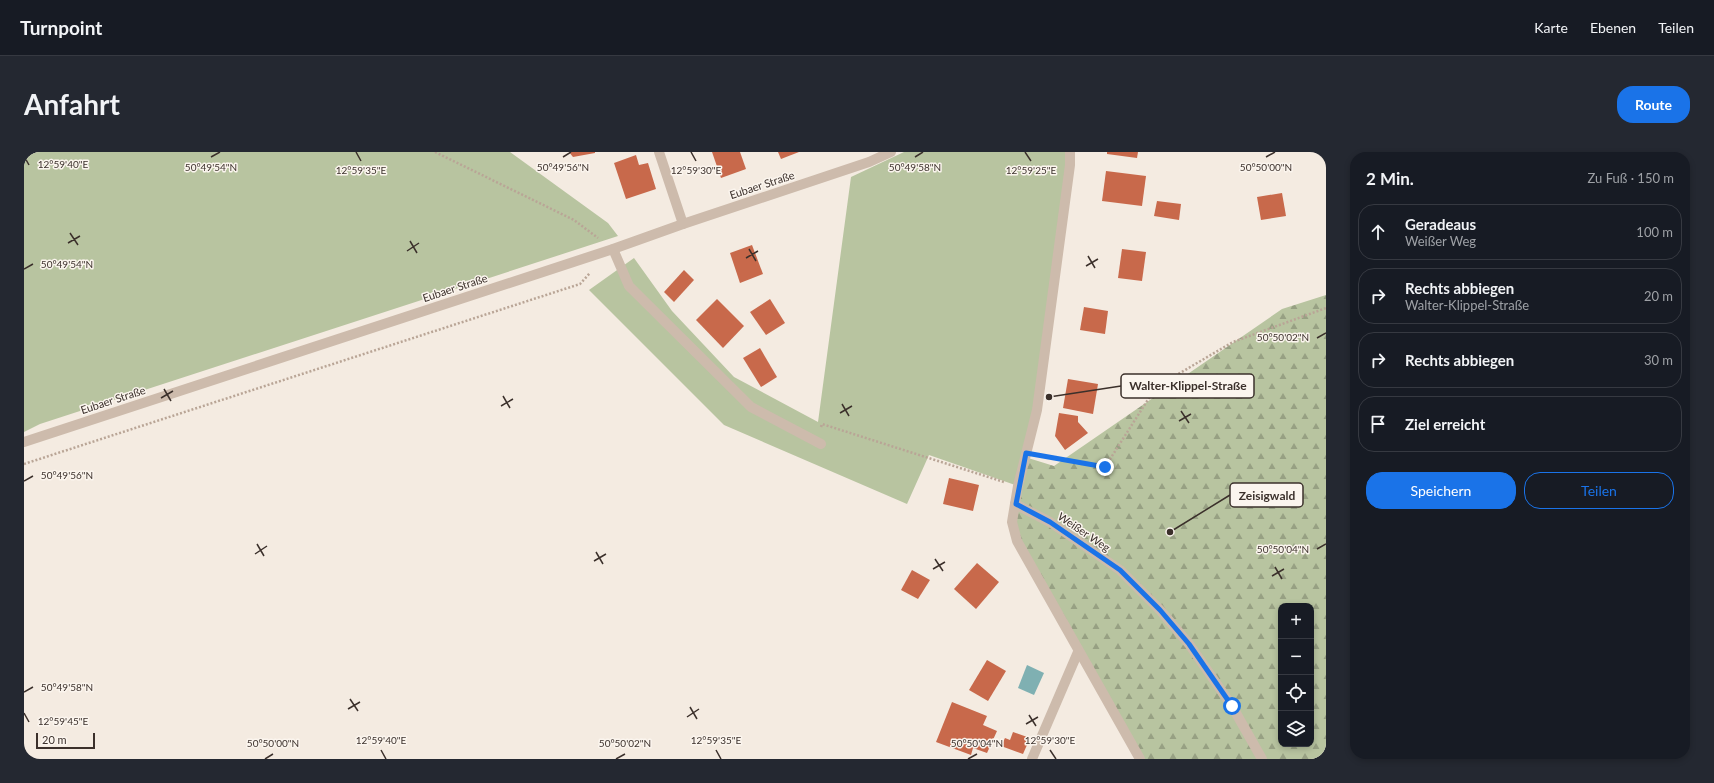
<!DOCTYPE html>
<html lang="de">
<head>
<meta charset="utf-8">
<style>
	body { margin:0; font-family:Lato,sans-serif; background:#242831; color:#f1f3f6 }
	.controls { position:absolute; right:12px; bottom:12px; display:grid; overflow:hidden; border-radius:8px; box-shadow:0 2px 6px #0003 }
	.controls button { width:36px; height:36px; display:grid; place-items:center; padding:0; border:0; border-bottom:1px solid #363941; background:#171b24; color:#f1f3f6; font:20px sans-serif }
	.scale { position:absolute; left:12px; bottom:10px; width:59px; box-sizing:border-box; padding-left:4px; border:2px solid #3b302b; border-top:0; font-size:11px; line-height:14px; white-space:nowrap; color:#3b302b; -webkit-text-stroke:3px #fbf5ee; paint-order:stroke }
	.stop { position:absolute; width:12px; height:12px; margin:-9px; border:3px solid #1a73e8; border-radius:50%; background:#fff }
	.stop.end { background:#1a73e8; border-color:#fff; box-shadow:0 1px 4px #0008 }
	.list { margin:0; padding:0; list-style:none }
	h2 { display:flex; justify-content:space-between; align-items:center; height:52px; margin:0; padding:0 16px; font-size:17px }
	h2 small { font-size:13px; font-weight:400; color:#9ea1a6 }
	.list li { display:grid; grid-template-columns:26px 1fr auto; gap:12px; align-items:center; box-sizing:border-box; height:56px; margin:0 8px 8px; padding:0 8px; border:1px solid #363941; border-radius:16px }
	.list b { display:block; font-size:15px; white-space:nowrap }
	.list p { margin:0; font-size:13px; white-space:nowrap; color:#9ea1a6 }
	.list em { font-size:13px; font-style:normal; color:#9ea1a6 }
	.actions { display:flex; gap:8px; padding:12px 16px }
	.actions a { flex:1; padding:9px 0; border:1px solid #1a73e8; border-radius:16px; text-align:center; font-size:14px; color:#1a73e8 }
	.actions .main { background:#1a73e8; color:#fff }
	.icon { flex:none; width:22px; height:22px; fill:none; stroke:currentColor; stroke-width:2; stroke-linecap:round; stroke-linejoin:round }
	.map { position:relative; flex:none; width:1302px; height:607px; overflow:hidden; border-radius:16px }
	header { display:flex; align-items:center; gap:24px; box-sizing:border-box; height:56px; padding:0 20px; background:#171b24; border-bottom:1px solid #363941 }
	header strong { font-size:19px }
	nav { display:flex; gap:22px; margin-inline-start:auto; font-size:14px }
	.intro { display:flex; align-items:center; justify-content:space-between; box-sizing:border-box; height:96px; padding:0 24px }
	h1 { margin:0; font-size:28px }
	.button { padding:10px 18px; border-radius:16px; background:#1a73e8; color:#fff; font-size:14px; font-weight:700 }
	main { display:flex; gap:24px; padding:0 24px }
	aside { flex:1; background:#171b24; border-radius:16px; box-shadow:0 2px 6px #0003 }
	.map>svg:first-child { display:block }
</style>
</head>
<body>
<header>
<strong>Turnpoint</strong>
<nav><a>Karte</a><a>Ebenen</a><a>Teilen</a></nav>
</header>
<div class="intro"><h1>Anfahrt</h1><a class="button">Route</a></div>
<main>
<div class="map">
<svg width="1302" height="607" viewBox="0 0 1302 607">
	<defs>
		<pattern id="forest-firs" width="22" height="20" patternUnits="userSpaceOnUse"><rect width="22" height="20" fill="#b8c4a0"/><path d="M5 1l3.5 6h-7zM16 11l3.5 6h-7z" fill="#97a083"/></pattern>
	</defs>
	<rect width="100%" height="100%" fill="#f4ebe1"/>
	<g fill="#b8c4a0">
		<polygon points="0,0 486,0 584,71 594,84 16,272 0,280"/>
		<polygon points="880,0 1044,0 1013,258 994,334 905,303 883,352 700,273 565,138 610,106 648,159 710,225 794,270 827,25"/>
	</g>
	<path fill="url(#forest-firs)" fill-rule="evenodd" d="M1302,143V607H1116L993,389L991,352L1001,305L1030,314L1258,157ZM1257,454H1287V592H1257Z"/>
	<polygon fill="#7fb0b2" points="1003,513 1020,521 1010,543 994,536"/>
	<g fill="#c8694b">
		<polygon points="545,0 571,0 571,1 549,5"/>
		<polygon points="688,0 716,0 722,17 697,26"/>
		<polygon points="754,0 775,0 757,7"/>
		<polygon points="1083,0 1114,0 1113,6 1083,2"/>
		<polygon points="612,3 615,13 624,11 632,37 602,47 590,11"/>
		<polygon points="1082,19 1122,24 1118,54 1078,49"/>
		<polygon points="1258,41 1262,64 1237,68 1233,45"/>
		<polygon points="1133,49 1157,52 1155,68 1130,64"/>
		<polygon points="728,93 739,122 716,131 706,101"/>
		<polygon points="1098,97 1122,100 1118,129 1094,126"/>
		<polygon points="660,118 670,128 650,150 640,140"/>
		<polygon points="693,147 720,174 699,196 672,168"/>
		<polygon points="746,147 761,171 742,183 726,160"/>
		<polygon points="1060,155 1084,159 1081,182 1056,178"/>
		<polygon points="736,196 753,225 737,235 719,206"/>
		<polygon points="1044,227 1074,232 1069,262 1039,256"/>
		<polygon points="1035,261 1054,264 1054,270 1064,281 1041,298 1031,284"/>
		<polygon points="925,326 955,333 949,359 919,352"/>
		<polygon points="953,411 975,430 952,457 930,437"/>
		<polygon points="888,418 906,428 894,447 877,438"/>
		<polygon points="963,508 982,519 964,549 945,538"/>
		<polygon points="928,550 963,564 959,573 973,579 963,601 949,596 947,603 912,590"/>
		<polygon points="989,580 1006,586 999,602 977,594 981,586 986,588"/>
	</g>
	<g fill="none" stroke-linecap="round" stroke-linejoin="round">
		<g stroke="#b9a596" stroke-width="2.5" stroke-dasharray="2 2" stroke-linecap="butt">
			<polyline points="411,0 550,68 574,86"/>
			<polyline points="797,275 798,272 980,330"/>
			<polyline points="1015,303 1081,315 1132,235 1209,190 1302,156"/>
			<polyline points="0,312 556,132 566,121"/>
		</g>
		<g stroke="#cdbbac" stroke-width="10">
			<polyline points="635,0 659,72"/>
			<polyline points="1046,0 1046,13 1013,258 994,334 988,370 993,389 1116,607"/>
			<polyline points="589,97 605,134 727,255 797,292"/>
			<polyline points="0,290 589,97 659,72 845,10 867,0"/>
			<polyline points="991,352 1026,370 1096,418 1136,458 1165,492 1208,554 1238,607"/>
			<polyline points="1008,607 1054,500"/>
		</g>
	</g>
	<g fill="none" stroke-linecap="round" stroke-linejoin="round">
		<polyline stroke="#1a73e8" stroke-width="5" points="1081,315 1002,301 992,352 1026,370 1096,418 1136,458 1165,492 1208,554"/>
	</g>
	<path fill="none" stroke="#3b302b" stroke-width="1.5" d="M332,0L337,9M667,0L672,9M1001,0L1007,9M0,4L5,13M187,5L196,0M539,5L547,0M891,5L899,0M1242,5L1251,0M46,81L54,93M386,89L393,101M44,91L56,84M725,97L732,109M383,99L395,91M1064,104L1071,116M722,106L734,99M1062,114L1074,107M0,117L9,112M1293,186L1302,181M140,237L147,249M479,244L486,256M137,246L149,239M818,252L825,264M477,254L489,247M1157,259L1165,271M816,261L828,254M1155,269L1167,262M0,329L9,324M233,392L240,404M1293,397L1302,392M572,400L579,412M231,402L243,394M911,407L919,419M570,409L582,402M1251,415L1258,427M909,417L921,410M1248,424L1260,417M0,540L9,535M326,547L334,559M666,555L673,567M324,557L336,550M0,561L5,570M1005,563L1012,574M663,565L675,557M1002,572L1014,565M357,598L362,607M692,598L697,607M1026,598L1032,607M241,607L249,602M592,607L601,602M944,607L953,602"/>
	<g text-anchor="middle" stroke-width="3" stroke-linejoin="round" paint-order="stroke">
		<g font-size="11" fill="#3b302b" stroke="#fbf5ee">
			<text transform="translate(738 33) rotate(-18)" y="4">Eubaer Straße</text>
			<text transform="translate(431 136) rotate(-18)" y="4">Eubaer Straße</text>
			<text transform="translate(89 248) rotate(-18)" y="4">Eubaer Straße</text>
			<text transform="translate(1060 380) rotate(34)" y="4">Weißer Weg</text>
		</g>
	</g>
	<g font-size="10" text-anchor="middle" fill="#3b302b" stroke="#fbf5ee" stroke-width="3" stroke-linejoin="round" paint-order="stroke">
		<text x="39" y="16">12°59'40"E</text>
		<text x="1242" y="19">50°50'00"N</text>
		<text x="187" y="19">50°49'54"N</text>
		<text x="539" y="19">50°49'56"N</text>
		<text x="891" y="19">50°49'58"N</text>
		<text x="337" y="22">12°59'35"E</text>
		<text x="672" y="22">12°59'30"E</text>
		<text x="1007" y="22">12°59'25"E</text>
		<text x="43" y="116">50°49'54"N</text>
		<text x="1259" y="189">50°50'02"N</text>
		<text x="43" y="327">50°49'56"N</text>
		<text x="1259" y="401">50°50'04"N</text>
		<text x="43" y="539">50°49'58"N</text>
		<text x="39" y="573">12°59'45"E</text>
		<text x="357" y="592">12°59'40"E</text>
		<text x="692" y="592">12°59'35"E</text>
		<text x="1026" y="592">12°59'30"E</text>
		<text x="249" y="595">50°50'00"N</text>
		<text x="601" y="595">50°50'02"N</text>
		<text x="953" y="595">50°50'04"N</text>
	</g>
	<path fill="none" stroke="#3b302b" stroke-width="1.5" d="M1025 245L1097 234M1146 380L1206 343"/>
	<g fill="#3b302b" stroke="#fbf5ee" stroke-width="1.5">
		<circle cx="1025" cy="245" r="4"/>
		<circle cx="1146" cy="380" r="4"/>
	</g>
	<g fill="#fbf5ee" stroke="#3b302b" stroke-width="1.5">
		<rect x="1097" y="222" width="133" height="24" rx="4"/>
		<rect x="1206" y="331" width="73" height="24" rx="4"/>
	</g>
	<g font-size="12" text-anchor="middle" font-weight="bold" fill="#3b302b">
		<text x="1164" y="238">Walter-Klippel-Straße</text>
		<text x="1243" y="348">Zeisigwald</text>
	</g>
</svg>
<div class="controls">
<button>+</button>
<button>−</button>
<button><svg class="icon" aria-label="locate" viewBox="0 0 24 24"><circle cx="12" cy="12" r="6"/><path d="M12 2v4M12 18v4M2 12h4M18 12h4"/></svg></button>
<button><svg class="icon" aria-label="layers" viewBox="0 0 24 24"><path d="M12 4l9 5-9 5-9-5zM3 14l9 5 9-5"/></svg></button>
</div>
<div class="scale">20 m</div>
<div class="stop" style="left:1208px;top:554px"></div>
<div class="stop end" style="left:1081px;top:315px"></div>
</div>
<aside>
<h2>2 Min.<small>Zu Fuß · 150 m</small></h2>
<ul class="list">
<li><svg class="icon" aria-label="ahead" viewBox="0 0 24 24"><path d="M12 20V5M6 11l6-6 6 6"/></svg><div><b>Geradeaus</b><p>Weißer Weg</p></div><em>100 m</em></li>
<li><svg class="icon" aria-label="right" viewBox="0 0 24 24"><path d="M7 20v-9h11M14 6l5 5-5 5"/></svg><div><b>Rechts abbiegen</b><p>Walter-Klippel-Straße</p></div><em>20 m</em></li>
<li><svg class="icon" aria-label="right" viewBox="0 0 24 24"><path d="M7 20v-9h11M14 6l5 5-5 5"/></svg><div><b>Rechts abbiegen</b></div><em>30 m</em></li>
<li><svg class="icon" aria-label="arrive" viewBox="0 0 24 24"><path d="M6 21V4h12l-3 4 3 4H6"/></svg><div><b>Ziel erreicht</b></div></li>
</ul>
<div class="actions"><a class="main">Speichern</a><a>Teilen</a></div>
</aside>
</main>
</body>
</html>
